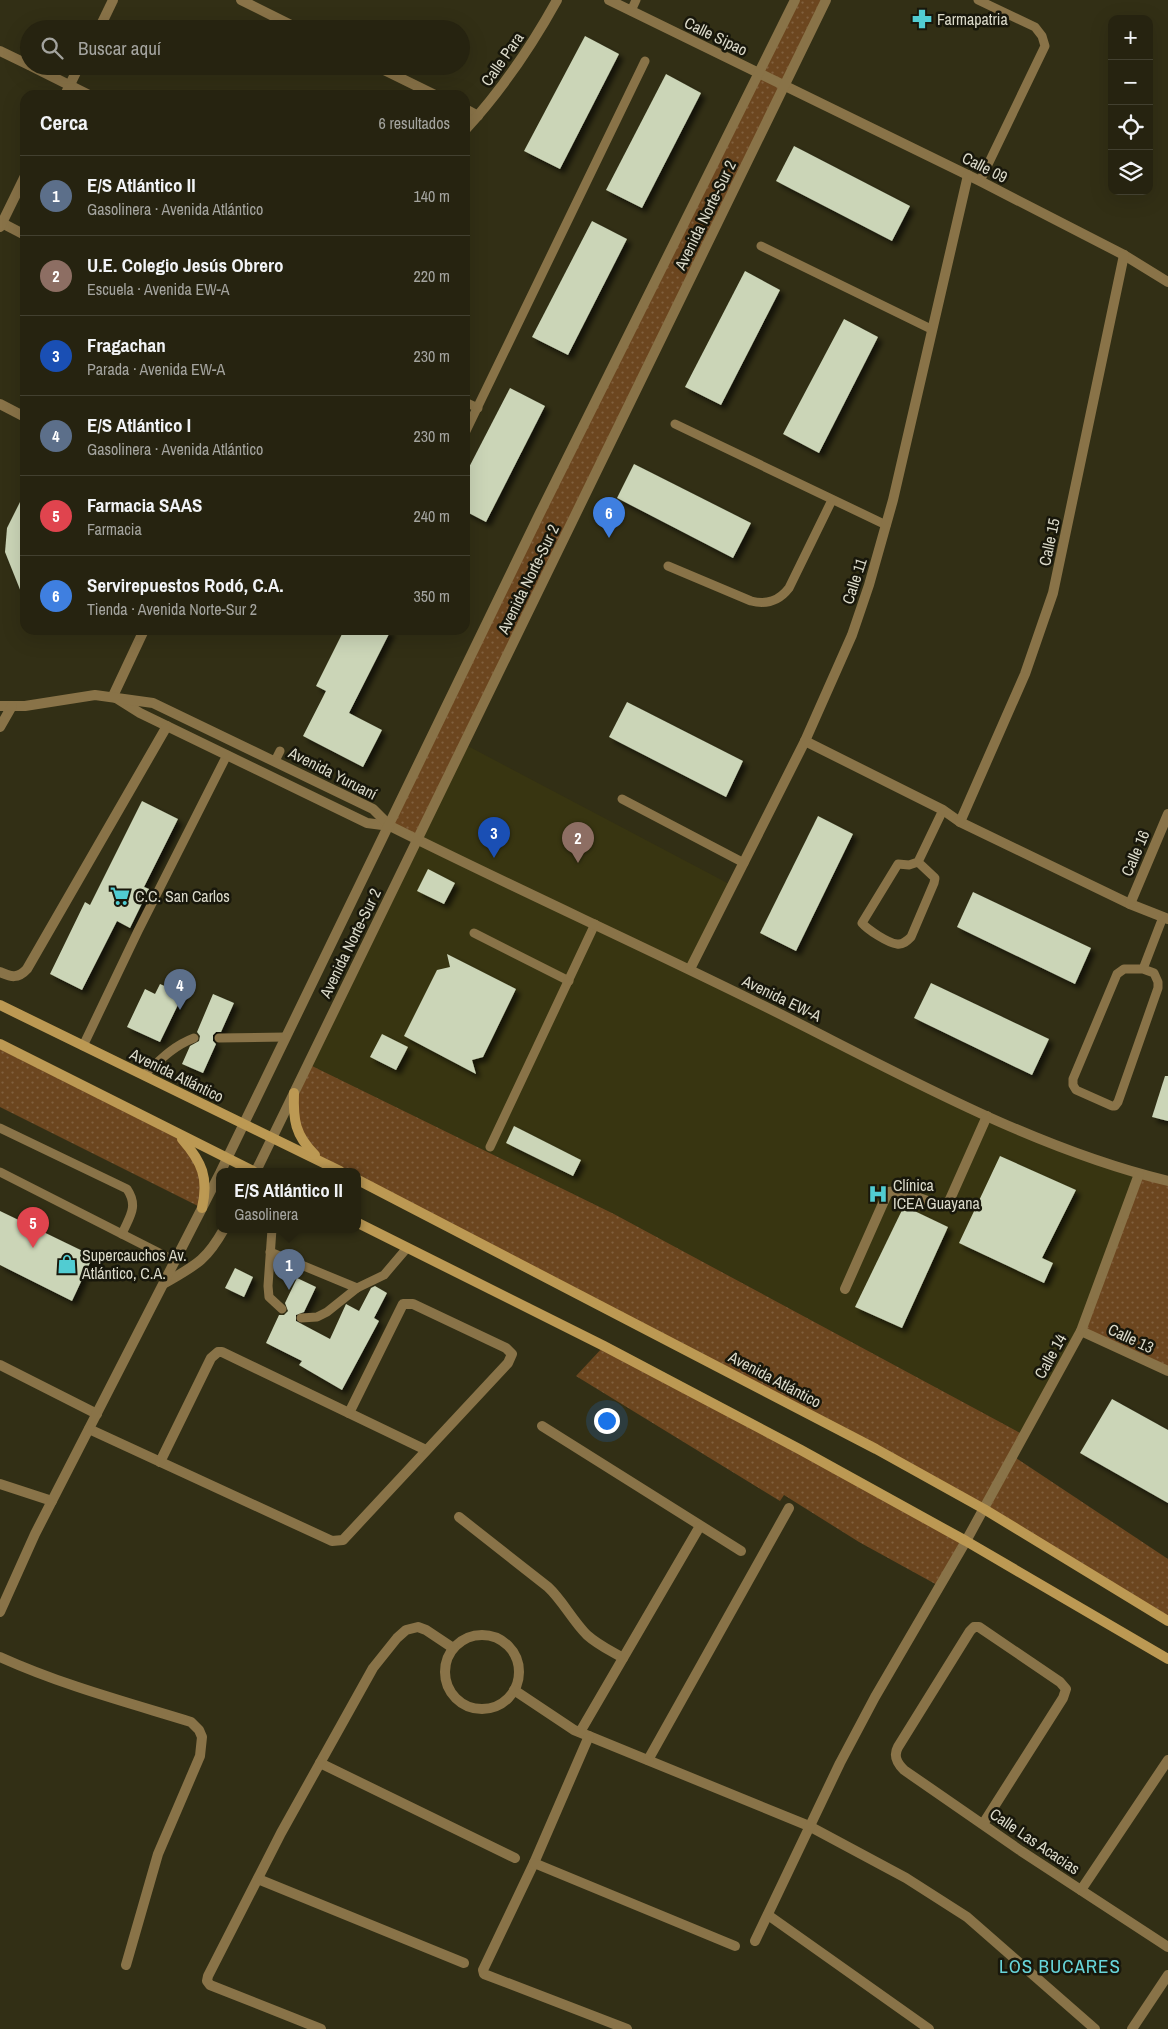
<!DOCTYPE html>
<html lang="es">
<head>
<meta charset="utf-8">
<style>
	body { margin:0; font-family:"Archivo Narrow",sans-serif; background:#322f1e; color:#f1f3f6 }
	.controls { position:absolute; right:15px; top:15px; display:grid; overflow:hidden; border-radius:10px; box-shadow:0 5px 20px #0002 }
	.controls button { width:45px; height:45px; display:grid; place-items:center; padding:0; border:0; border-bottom:1px solid #424030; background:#262310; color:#f1f3f6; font:25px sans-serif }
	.you { position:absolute; left:606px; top:1420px; width:18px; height:18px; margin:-12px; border:4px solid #fff; border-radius:50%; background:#1a73e8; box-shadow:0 0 0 8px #1a73e833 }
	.badge { display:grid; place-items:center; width:32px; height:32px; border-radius:50%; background:#0b8043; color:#fff; font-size:16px; font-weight:700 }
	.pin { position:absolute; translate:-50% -41px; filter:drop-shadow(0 1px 2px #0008) }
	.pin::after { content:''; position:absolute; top:26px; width:18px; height:15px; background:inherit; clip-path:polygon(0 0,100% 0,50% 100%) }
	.popup { position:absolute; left:216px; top:1168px; width:145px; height:65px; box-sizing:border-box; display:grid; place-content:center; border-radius:10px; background:#262310; filter:drop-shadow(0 1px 4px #0005); font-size:16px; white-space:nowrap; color:#a4a49f }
	.popup b { font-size:19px; color:#f1f3f6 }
	.popup::after { content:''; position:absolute; left:50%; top:100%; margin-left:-10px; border:10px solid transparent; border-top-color:#262310 }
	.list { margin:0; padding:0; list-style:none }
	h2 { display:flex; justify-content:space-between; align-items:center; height:65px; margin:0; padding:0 20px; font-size:21px }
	h2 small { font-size:16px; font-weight:400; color:#a4a49f }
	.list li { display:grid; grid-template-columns:32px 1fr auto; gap:15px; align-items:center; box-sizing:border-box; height:80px; padding:0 20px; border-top:1px solid #424030 }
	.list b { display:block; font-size:19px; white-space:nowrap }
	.list p { margin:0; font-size:16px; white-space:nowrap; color:#a4a49f }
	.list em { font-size:16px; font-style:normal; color:#a4a49f }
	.icon { flex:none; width:28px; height:28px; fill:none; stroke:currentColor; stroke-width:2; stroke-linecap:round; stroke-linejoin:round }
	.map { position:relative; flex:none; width:1168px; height:2029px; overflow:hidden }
	.search { position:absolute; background:#262310; box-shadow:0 5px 20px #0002; left:20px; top:20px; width:450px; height:55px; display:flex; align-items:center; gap:12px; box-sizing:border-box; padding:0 18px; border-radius:28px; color:#a4a49f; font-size:19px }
	.panel { position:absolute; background:#262310; box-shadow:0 5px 20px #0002; left:20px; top:90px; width:450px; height:545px; border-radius:15px }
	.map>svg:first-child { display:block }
</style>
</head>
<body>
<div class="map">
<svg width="1168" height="2029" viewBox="0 0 1168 2029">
	<defs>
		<pattern id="green-dots" width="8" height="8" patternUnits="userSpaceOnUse" patternTransform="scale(1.25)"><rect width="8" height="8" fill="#6c461f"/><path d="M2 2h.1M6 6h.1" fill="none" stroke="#80603e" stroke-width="1.8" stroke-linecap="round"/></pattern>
		<filter id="shadow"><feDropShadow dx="4.5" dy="4.5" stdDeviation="2.5" flood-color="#0009"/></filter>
	</defs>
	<rect width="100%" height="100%" fill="#322f15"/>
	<polygon fill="#383511" points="464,744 733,886 691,969 944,1096 1139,1174 1081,1331 1024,1435 614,1214 308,1064"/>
	<g fill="url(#green-dots)">
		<polygon points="795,0 826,0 418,840 390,826"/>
		<polygon points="0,1044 178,1134 200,1164 202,1208 0,1107"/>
		<polygon points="308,1064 614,1214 1024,1435 1013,1456 1168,1559 1168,1621 984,1509 358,1180 358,1171 340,1171 304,1144 293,1113"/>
		<polygon points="1139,1174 1168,1181 1168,1371 1081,1331"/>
		<polygon points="604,1346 966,1541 939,1586 859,1542 784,1495 780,1501 576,1376"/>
	</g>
	<g fill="#cbd5b7" filter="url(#shadow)">
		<polygon points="585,36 619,54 560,169 524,151"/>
		<polygon points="666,74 701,93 642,208 606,190"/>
		<polygon points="794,146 910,206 892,241 776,181"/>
		<polygon points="592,221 627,239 568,355 532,337"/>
		<polygon points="745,271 780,290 721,405 685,387"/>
		<polygon points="844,319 878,337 819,453 783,434"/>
		<polygon points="510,388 545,406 486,522 465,511 465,475"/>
		<polygon points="634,464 751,523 733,558 617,498"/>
		<polygon points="25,492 25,602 5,552 7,528"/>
		<polygon points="344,630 391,630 349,713 382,730 363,767 303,736 326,691 316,686"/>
		<polygon points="627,702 743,761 726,797 609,737"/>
		<polygon points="142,801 178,819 144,887 149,889 130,928 117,921 82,990 50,974 85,902 90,905"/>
		<polygon points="818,816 853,834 796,951 760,933"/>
		<polygon points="428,869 455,883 444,904 417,891"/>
		<polygon points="973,892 1091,948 1075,984 957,927"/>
		<polygon points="447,954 516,989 483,1057 472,1060 476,1074 404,1036 437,970 450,967"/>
		<polygon points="172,978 187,986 160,1042 127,1027 145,989 155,994 160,984 167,987"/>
		<polygon points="931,983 1049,1039 1032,1075 914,1018"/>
		<polygon points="213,994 234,1003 221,1032 216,1032 213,1035 213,1041 216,1044 203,1073 182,1064 190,1046 199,1041 200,1036 197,1032"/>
		<polygon points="382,1034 408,1047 396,1070 370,1057"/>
		<polygon points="1165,1076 1168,1076 1168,1121 1152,1117"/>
		<polygon points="514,1126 581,1160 573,1176 506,1143"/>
		<polygon points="1000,1156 1076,1190 1042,1258 1053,1263 1044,1283 959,1243"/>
		<polygon points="904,1206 948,1227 902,1328 855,1307"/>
		<polygon points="0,1211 93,1256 72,1301 0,1265"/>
		<polygon points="235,1268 253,1277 244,1297 225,1288"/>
		<polygon points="297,1278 316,1287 304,1312 296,1315 296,1321 330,1339 346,1304 359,1311 371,1288 375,1286 387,1293 374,1318 379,1321 342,1390 299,1365 302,1361 266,1343 279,1315 284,1315 288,1311 285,1303"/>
		<polygon points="1112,1399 1168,1430 1168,1503 1080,1453"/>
	</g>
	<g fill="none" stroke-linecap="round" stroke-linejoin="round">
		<g stroke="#897348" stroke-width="9">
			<polyline points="978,0 1035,27 1042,36 1045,46 980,181"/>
			<polyline points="631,11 636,0"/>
			<polyline points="761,246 931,329"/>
			<polyline points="465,402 478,408"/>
			<polyline points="675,424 886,525"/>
			<polyline points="465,433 645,61"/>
			<path d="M668,566L751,601C767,605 779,601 789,588L832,500"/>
			<polyline points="275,761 280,751"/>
			<polyline points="622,799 744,863"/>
			<path d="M918,862L935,878L934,883L911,937C907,941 903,945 897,944C888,943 868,930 862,923L898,864L909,865L918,862L943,810"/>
			<polyline points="474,933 569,981"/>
			<polyline points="1143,969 1154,973 1158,982 1158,988 1118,1102 1115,1106 1112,1106 1076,1090 1073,1085 1073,1079 1117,974 1124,969 1143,969 1163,917"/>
			<polyline points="219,1038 286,1037"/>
			<polyline points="83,1046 138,931 227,755"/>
			<path d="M144,1075C160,1060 173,1046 194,1038"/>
			<path d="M0,1128L127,1189C139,1207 129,1217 122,1234"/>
			<polyline points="490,1147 595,924"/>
			<polyline points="0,1172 175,1261"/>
			<polyline points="272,1229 268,1286 269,1297 282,1309"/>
			<polyline points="270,1252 357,1288"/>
			<polyline points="301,1318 317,1317 327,1312 357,1288 384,1275 407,1248"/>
		</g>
		<g stroke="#897348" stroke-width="10">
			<polyline points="241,0 299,29"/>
			<polyline points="609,0 980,181 1124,255 1168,282"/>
			<polyline points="99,29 113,0"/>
			<polyline points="0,51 29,65"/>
			<polyline points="31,66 89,95"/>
			<polyline points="376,66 435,95"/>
			<polyline points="65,95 79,66"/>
			<polyline points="465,109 478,116"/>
			<path d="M465,130C501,91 531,47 557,0"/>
			<polyline points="0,222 25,235"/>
			<polyline points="0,227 25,176"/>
			<polyline points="0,404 25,417"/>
			<path d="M113,696L140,713L367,823L390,826C514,888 641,945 766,1007C893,1070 1030,1148 1168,1181"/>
			<polyline points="113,696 144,630"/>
			<polyline points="0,706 25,706 95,695 153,703 373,809 390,826"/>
			<polyline points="0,727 12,706"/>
			<polyline points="805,741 943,810 960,822 1130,904 1168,919"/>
			<polyline points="960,822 1025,674 1053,593 1124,255"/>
			<polyline points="1130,904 1168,814"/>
			<polyline points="690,969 805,741 852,635 869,585 893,500 968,175"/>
			<path d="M0,972C11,977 18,979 27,969L167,726"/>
			<polyline points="221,1171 540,513 795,0"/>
			<polyline points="256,1171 826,0"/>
			<path d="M165,1283C196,1265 206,1261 224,1229"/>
			<path d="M845,1289L888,1192C904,1188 929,1205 947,1206L987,1116"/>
			<polyline points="1081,1331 1168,1371"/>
			<polyline points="0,1365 97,1414"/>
			<polyline points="542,1426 741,1551"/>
			<polyline points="89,1429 332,1541 343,1540 508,1363 512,1354 506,1348 413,1304 403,1304 349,1413"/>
			<polyline points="160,1462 211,1358 218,1352 222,1352 426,1450"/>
			<polyline points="0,1484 52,1501"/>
			<path d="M459,1517L548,1587C563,1601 572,1620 587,1635C598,1645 611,1651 623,1658"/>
			<polyline points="0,1612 35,1534 220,1173"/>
			<circle cx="482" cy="1672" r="37"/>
			<path d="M0,1657C62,1685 126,1702 191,1722L199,1730L202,1737L200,1756L158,1854L126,1965"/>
			<polyline points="514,1690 574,1730 809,1826 906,1878 967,1917 1095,2029"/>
			<polyline points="580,1732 700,1526"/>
			<polyline points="589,1736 534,1863 483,1970 484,1974 627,2029"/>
			<polyline points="648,1760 789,1508"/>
			<polyline points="320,1763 515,1858"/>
			<path d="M983,1824L1063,1698L1066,1689L1060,1682L979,1627H974L970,1631L898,1747C893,1756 897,1763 904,1770L1021,1851L1168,1947"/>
			<polyline points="534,1863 735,1946"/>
			<polyline points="258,1879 464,1963"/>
			<polyline points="1081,1890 1168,1760"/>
			<polyline points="768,1915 929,2029"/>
			<polyline points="755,1941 840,1763 875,1697 966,1541 1081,1331 1139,1174"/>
			<polyline points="321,2029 210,1985 207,1981 208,1976 281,1833 373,1668 397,1638 406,1630 418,1627 426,1630 453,1648"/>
			<polyline points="1132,2029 1168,1975"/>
		</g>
		<g stroke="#bc9953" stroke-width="10">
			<polyline points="0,1005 340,1171"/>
			<polyline points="0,1044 253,1171"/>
			<path d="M294,1093C293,1120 295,1135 315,1155"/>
			<path d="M182,1139C202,1162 209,1178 202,1208"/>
			<polyline points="358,1180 876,1449 984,1509 1168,1621"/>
			<polyline points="358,1223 604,1346 801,1450 966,1541 1168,1659"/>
		</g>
	</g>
	<defs>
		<symbol id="pharmacy-bare" viewBox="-9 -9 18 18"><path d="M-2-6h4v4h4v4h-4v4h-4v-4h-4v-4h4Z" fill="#51ccd2" stroke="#18170b" stroke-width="2.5" paint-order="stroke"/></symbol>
		<symbol id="supermarket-bare" viewBox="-9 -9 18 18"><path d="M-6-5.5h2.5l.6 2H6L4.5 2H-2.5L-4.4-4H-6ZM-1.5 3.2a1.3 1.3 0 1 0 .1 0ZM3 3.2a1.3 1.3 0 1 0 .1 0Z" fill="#51ccd2" stroke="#18170b" stroke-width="2.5" paint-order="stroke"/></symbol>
		<symbol id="hospital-bare" viewBox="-9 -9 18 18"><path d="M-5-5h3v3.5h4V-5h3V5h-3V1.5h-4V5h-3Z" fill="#51ccd2" stroke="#18170b" stroke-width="2.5" paint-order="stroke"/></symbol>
		<symbol id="shop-bare" viewBox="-9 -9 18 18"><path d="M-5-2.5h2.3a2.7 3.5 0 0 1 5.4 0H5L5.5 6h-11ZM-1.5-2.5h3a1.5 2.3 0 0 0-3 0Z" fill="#51ccd2" stroke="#18170b" stroke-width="2.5" paint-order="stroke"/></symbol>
	</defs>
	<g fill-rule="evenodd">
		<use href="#pharmacy-bare" x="908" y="5" width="28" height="28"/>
		<use href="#supermarket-bare" x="106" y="882" width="28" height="28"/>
		<use href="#hospital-bare" x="864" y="1180" width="28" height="28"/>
		<use href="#shop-bare" x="53" y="1250" width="28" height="28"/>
	</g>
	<g text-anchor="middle" stroke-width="5" stroke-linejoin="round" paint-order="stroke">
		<g font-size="16" fill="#dbdaca" stroke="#18170b" text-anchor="start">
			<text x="937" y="25">Farmapatria</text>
			<text x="135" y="902">C.C. San Carlos</text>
			<text x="893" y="1191">Clínica<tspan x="893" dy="18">ICEA Guayana</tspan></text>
			<text x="82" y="1261">Supercauchos Av.<tspan x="82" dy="18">Atlántico, C.A.</tspan></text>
		</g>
		<g font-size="16" fill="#dbdaca" stroke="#18170b">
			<text transform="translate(716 36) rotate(26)" y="6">Calle Sipao</text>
			<text transform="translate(502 59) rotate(-55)" y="6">Calle Para</text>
			<text transform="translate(985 167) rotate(27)" y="6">Calle 09</text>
			<text transform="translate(705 215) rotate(-64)" y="6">Avenida Norte-Sur 2</text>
			<text transform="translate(1049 542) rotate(-78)" y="6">Calle 15</text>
			<text transform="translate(528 579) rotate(-64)" y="6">Avenida Norte-Sur 2</text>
			<text transform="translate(854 581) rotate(-72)" y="6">Calle 11</text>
			<text transform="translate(333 773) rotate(27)" y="6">Avenida Yuruaní</text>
			<text transform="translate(1135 853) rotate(-67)" y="6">Calle 16</text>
			<text transform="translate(350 943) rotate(-64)" y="6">Avenida Norte-Sur 2</text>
			<text transform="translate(782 998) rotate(26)" y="6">Avenida EW-A</text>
			<text transform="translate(177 1075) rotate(26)" y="6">Avenida Atlántico</text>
			<text transform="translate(1131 1338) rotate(25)" y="6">Calle 13</text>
			<text transform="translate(1050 1356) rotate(-61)" y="6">Calle 14</text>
			<text transform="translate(775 1379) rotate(28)" y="6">Avenida Atlántico</text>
			<text transform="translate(1035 1841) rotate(34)" y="6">Calle Las Acacias</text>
		</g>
		<g font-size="19" letter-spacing="1" fill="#67d4d9" stroke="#18170b">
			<text x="1060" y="1973">LOS BUCARES</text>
		</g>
	</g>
</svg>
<div class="controls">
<button>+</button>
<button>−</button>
<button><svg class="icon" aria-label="locate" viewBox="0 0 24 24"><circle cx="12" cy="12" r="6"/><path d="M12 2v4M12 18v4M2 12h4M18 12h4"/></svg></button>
<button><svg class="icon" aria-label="layers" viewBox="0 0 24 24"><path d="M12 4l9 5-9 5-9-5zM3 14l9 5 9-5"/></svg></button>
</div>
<div class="you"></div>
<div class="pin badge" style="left:289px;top:1290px;background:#5c6f8a">1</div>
<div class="popup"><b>E/S Atlántico II</b>Gasolinera</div>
<div class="pin badge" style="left:578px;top:863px;background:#8d6e63">2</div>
<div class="pin badge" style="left:494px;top:858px;background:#1a4fb4">3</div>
<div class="pin badge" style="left:180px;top:1010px;background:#5c6f8a">4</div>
<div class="pin badge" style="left:33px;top:1248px;background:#e0444e">5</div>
<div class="pin badge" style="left:609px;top:538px;background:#3f7fe0">6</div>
<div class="search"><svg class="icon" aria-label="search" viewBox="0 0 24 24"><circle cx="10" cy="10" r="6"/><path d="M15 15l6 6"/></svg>Buscar aquí</div>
<section class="panel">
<h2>Cerca<small>6 resultados</small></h2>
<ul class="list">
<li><span class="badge" style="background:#5c6f8a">1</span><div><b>E/S Atlántico II</b><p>Gasolinera · Avenida Atlántico</p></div><em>140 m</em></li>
<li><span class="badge" style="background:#8d6e63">2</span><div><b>U.E. Colegio Jesús Obrero</b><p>Escuela · Avenida EW-A</p></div><em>220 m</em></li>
<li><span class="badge" style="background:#1a4fb4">3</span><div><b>Fragachan</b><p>Parada · Avenida EW-A</p></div><em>230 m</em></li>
<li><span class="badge" style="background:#5c6f8a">4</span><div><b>E/S Atlántico I</b><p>Gasolinera · Avenida Atlántico</p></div><em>230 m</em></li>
<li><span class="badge" style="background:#e0444e">5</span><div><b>Farmacia SAAS</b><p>Farmacia</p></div><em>240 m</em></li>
<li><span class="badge" style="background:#3f7fe0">6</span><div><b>Servirepuestos Rodó, C.A.</b><p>Tienda · Avenida Norte-Sur 2</p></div><em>350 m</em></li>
</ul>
</section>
</div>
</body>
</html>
